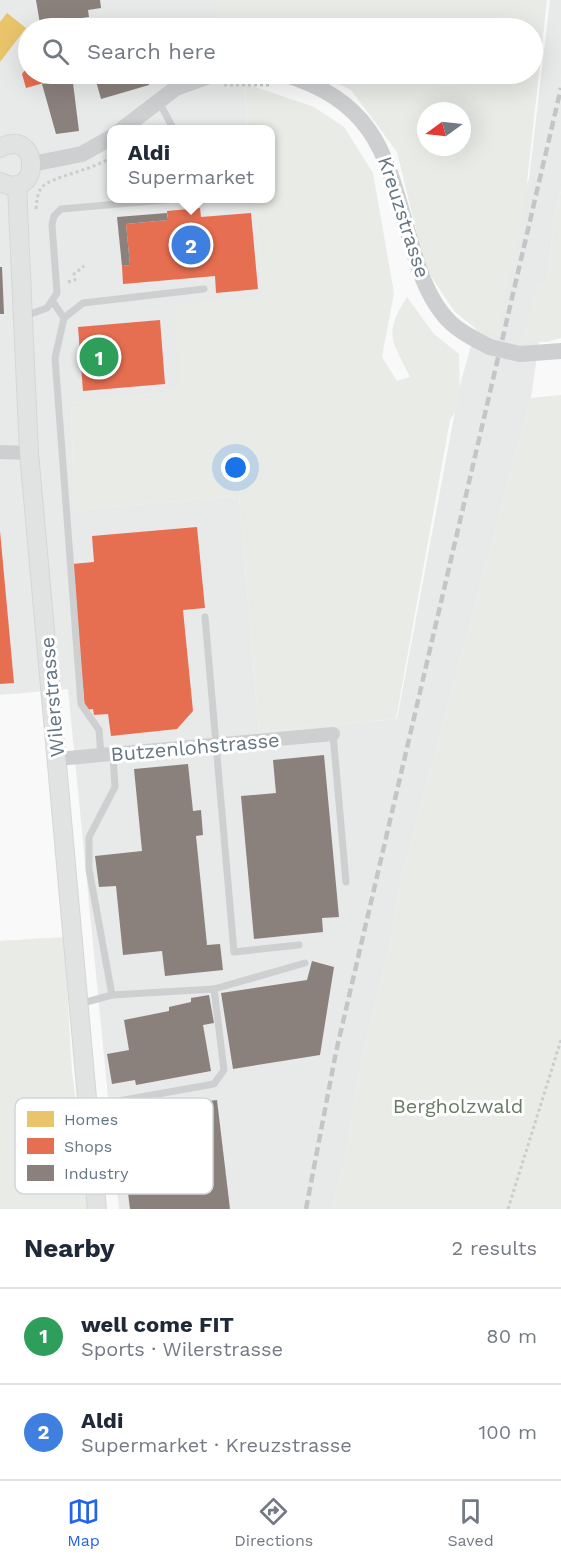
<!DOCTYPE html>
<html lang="en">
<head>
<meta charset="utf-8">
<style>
	body { margin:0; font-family:"Work Sans",sans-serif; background:#f6f6f7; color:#1f2937 }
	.compass { position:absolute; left:417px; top:102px; width:54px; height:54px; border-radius:50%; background:#fff; box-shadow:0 6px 24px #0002; rotate:255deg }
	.you { position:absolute; left:236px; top:468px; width:21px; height:21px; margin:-15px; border:4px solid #fff; border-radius:50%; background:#1a73e8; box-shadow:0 0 0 9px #1a73e833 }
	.badge { display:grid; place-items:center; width:39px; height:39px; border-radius:50%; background:#2563eb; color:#fff; font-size:20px; font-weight:700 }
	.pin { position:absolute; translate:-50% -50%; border:3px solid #fff; box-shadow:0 2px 6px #0006 }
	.popup { position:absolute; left:107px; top:125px; width:168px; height:78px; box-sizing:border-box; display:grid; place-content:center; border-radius:12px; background:#fff; filter:drop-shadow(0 2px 4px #0005); font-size:20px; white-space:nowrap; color:#747a83 }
	.popup b { font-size:22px; color:#1f2937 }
	.popup::after { content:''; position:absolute; left:50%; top:100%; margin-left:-12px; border:12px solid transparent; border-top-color:#fff }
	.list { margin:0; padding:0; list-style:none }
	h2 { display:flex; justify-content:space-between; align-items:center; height:78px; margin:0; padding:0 24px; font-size:26px }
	h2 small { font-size:20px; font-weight:400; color:#747a83 }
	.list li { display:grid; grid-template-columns:39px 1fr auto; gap:18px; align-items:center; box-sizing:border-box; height:96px; padding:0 24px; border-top:2px solid #e0e1e3 }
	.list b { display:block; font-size:22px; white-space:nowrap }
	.list p { margin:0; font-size:20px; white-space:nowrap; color:#747a83 }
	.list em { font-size:20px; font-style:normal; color:#747a83 }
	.icon { flex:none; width:33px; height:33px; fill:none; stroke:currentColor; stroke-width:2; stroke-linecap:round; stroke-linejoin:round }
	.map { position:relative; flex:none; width:561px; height:1209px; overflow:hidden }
	.search { position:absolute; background:#fff; box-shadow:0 6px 24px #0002; left:18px; right:18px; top:18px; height:66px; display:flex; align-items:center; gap:15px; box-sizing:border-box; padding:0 21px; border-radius:33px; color:#747a83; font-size:22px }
	.sheet { height:270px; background:#fff }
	nav { display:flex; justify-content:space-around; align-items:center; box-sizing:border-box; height:84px; border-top:2px solid #e0e1e3; background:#fff; font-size:16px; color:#747a83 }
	nav a { display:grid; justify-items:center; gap:3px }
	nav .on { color:#2563eb }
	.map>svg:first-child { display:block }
</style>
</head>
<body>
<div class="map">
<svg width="561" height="1209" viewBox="0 0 561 1209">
	<rect width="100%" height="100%" fill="#f9f9f9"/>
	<polygon fill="#e8e9e9" points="0,0 235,0 239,28 28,28 28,74 243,74 248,129 112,130 112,198 254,199 263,296 179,391 71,403 74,510 239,496 259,732 397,719 460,385 485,296 529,179 550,0 561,0 561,191 554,217 548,279 531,398 399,887 392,934 358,1078 346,1156 332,1209 119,1209 68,689 0,695"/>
	<g fill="#e8ebe6" fill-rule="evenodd">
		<path d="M214,0H547L523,219L497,335L480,332L454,311L425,267L397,152L351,90L318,74H532V28H239L238,24L269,26L218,20ZM426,111H462V147H426Z"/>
		<path d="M244,83L314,107L344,127L373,173L394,293L382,357L397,381L410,377C392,341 383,334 407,297L434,334L459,354L460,404L450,420L396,719L259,732L239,496L74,510L71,403L179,391L175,304L263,296L254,199L270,198V130L248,129Z"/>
		<polygon points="561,191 561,338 547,342 521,342 536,284 548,279 554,217"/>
		<polygon points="561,395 561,1209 332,1209 346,1156 358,1078 392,934 399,887 531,398"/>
		<polygon points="64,937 72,1072 90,1209 0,1209 0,941"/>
	</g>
	<polygon fill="#e9c46a" points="7,13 26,28 0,62 0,22"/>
	<g fill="#e76f51">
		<polygon points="28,66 28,74 72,75 26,88 22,74"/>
		<polygon points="200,208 201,217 251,213 258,289 216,293 215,276 123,284 122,266 130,265 126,224 168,220 167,211"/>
		<polygon points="160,320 165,384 83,391 78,327"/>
		<polygon points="197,527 205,608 183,610 193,711 177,729 111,736 108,714 94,715 93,709 85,710 72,564 94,562 92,536"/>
		<polygon points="0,531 14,683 0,684"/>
	</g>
	<g fill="#8a817c">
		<polygon points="36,0 100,0 101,8 88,10 89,17 40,24"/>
		<polygon points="156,19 157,24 163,22 165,28 126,28"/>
		<polygon points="94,74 146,74 149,85 101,99"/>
		<polygon points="72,75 79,131 56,134 42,84"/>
		<polygon points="167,213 168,220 126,224 130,265 122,266 117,217"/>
		<polygon points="0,267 2,267 4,314 0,314"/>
		<polygon points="324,755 339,917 322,918 323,932 254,939 241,796 276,793 273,760"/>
		<polygon points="188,764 193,811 201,810 203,835 196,836 207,945 220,944 223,970 165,976 162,951 123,955 116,886 99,887 95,856 142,851 134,769"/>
		<polygon points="312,961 334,967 320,1055 233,1069 221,993 307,980"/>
		<polygon points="209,995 214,1023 203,1025 211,1071 136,1085 135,1080 112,1084 107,1054 129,1050 124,1020 169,1011 169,1007 191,1002 191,998"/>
		<polygon points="217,1100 230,1209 130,1209 118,1112"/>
	</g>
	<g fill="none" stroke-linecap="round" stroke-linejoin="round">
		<defs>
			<g id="secondary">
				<path d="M0,148C41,126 42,203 0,182"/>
				<polyline points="17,185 29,453 97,1209"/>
			</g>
		</defs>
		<use href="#secondary" stroke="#d5d6d7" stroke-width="20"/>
		<g stroke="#cbcccd" stroke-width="3" stroke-dasharray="3 3" stroke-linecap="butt">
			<polyline points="224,85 271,85"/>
			<path d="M36,209C37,201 37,193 42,187C51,177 92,170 108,159"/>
			<polyline points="68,282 75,280 74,274 84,266"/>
			<polyline points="508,1209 561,1040"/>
		</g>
		<g stroke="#cecfd0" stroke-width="7">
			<polyline points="158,100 174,130"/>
			<polyline points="53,302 64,318 55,358 81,704 99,730 101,755"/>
			<polyline points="25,316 47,308 57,293 52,225 54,216 61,209 187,198"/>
			<polyline points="64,318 83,303 204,289"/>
			<polyline points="205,617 234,952 299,945"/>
			<polyline points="333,734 346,882"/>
			<polyline points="214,989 305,963"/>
			<polyline points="112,995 89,869 89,837 115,787 113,754"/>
			<polyline points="79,1004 112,995 214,989 224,1070 214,1084 90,1106"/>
		</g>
		<g stroke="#cecfd0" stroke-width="14">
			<polyline points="0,452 29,453"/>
			<polyline points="57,759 333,734"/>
		</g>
		<g stroke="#cecfd0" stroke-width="16">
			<path d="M283,74C387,104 388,172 416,259C423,282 433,306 451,323C462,333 476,340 490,347"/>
			<polyline points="121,130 176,88 215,74"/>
			<polyline points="32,164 82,154 112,137"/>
			<polyline points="520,354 561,351"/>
		</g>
		<use href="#secondary" stroke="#e1e2e2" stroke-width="18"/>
		<polyline stroke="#c3c5c6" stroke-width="4.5" stroke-dasharray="9 4.5" stroke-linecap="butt" points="306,1209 336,1052 561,88"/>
		<polyline stroke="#cecfd0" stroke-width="16" points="490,347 520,354"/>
	</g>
	<g text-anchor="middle" stroke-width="6" stroke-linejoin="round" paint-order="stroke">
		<g font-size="20" fill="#657683" stroke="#fff">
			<text transform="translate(404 217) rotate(72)" y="7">Kreuzstrasse</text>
			<text transform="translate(52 697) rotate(-95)" y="7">Wilerstrasse</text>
			<text transform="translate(195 747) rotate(-5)" y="7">Butzenlohstrasse</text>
		</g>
		<g font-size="20" fill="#687a64" stroke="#fff">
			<text x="458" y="1113">Bergholzwald</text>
		</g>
	</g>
	<rect x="15" y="1098" width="198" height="96" rx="9" fill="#fff" stroke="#d1d6da" stroke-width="1.5"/>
	<rect x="27" y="1111" width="27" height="16" fill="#e9c46a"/>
	<rect x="27" y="1138" width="27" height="16" fill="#e76f51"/>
	<rect x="27" y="1165" width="27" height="16" fill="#8a817c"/>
	<g font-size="16" fill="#657683">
		<text x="64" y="1125">Homes</text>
		<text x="64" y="1152">Shops</text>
		<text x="64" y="1179">Industry</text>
	</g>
</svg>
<svg class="compass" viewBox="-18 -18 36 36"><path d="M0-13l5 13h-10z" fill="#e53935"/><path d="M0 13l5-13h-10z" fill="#747a83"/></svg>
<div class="you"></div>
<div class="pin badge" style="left:99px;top:357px;background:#2e9e5b">1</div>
<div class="pin badge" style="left:191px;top:245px;background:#3f7fe0">2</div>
<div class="popup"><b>Aldi</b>Supermarket</div>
<div class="search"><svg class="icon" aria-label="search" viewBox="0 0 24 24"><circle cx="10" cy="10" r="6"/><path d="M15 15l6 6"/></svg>Search here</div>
</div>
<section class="sheet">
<h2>Nearby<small>2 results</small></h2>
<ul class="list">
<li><span class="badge" style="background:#2e9e5b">1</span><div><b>well come FIT</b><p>Sports · Wilerstrasse</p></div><em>80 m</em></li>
<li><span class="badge" style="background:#3f7fe0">2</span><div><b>Aldi</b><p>Supermarket · Kreuzstrasse</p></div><em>100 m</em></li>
</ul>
</section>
<nav>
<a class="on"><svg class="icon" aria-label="map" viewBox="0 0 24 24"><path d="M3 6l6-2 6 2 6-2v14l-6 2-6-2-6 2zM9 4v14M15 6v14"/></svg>Map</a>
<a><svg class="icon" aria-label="directions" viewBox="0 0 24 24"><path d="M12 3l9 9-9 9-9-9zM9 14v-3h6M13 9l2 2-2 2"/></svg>Directions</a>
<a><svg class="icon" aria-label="saved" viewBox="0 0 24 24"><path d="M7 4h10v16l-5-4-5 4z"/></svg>Saved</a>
</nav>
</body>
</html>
